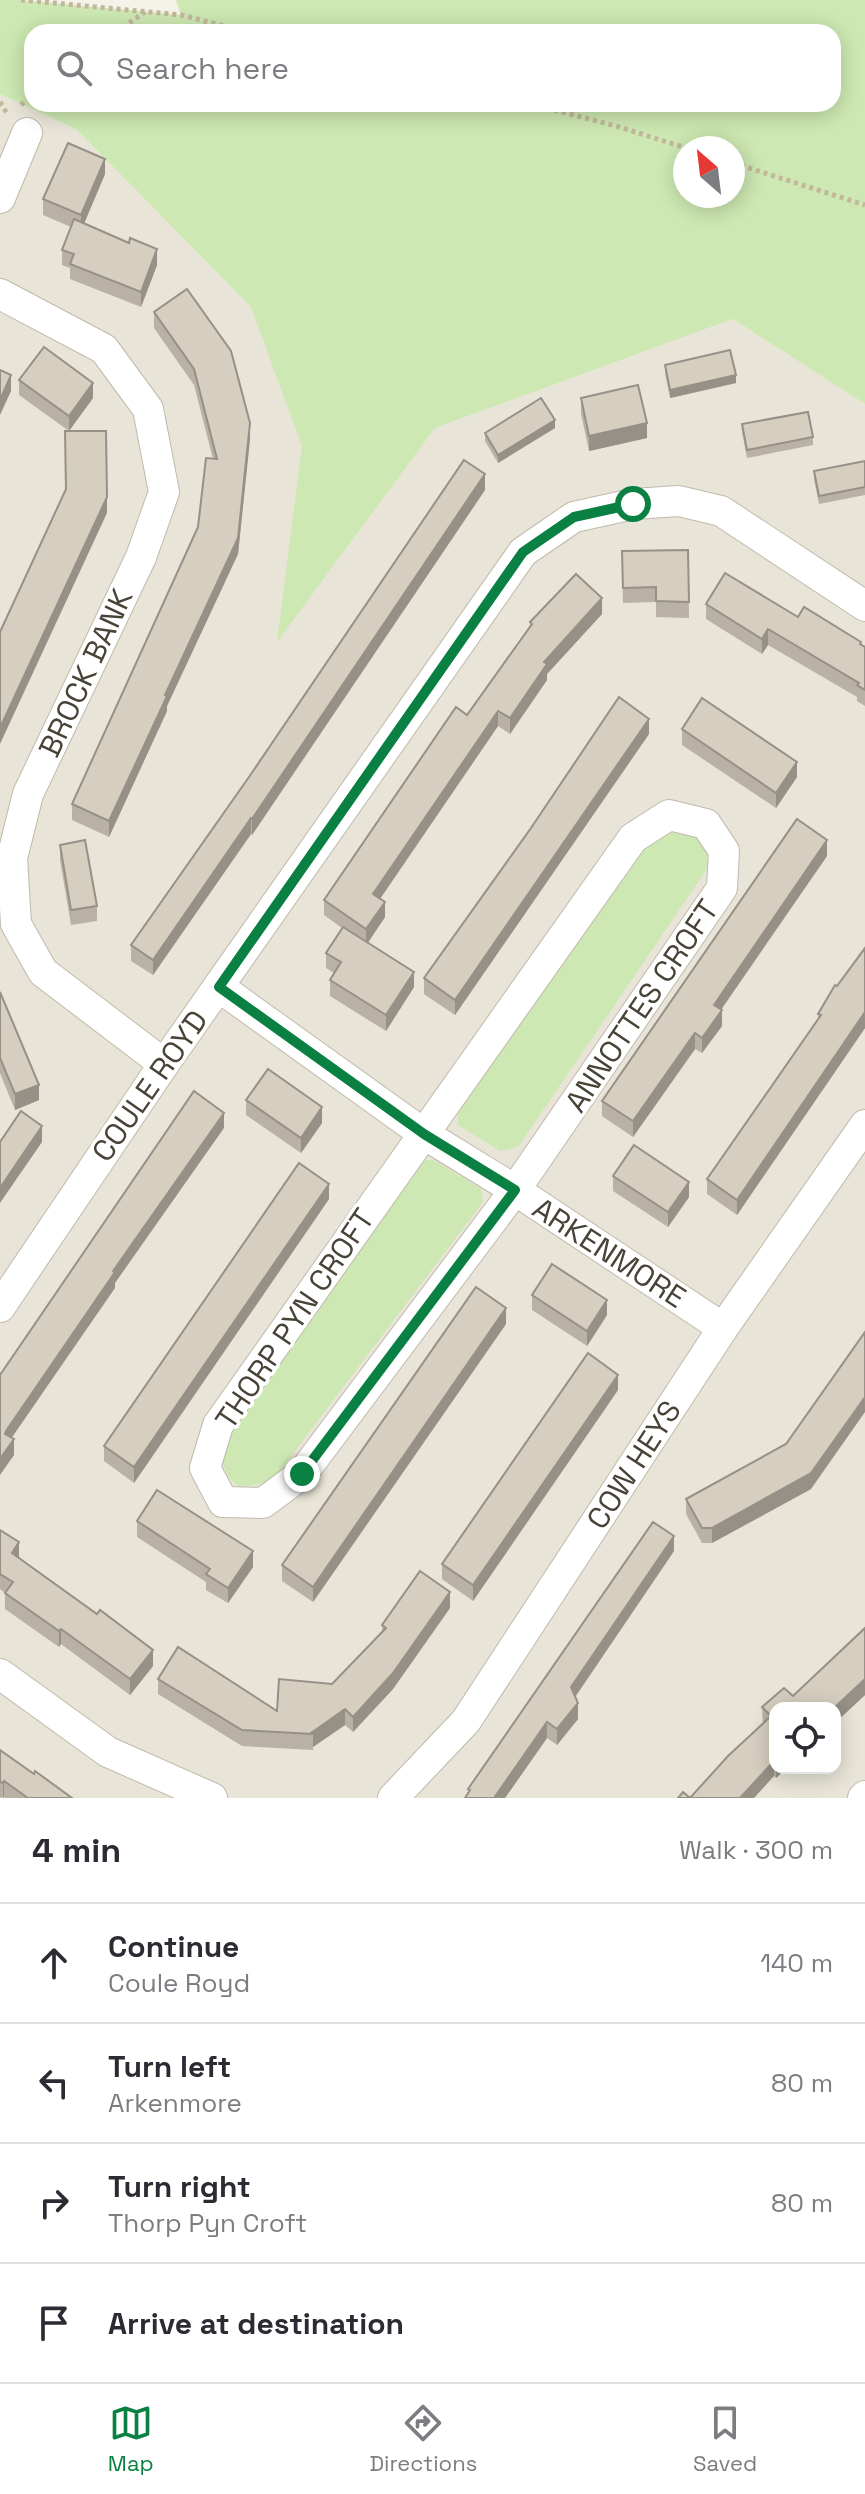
<!DOCTYPE html>
<html lang="en">
<head>
<meta charset="utf-8">
<style>
	body { margin:0; font-family:"Space Grotesk",sans-serif; background:#f7f7f7; color:#2b2b33 }
	.controls { position:absolute; right:24px; bottom:24px; display:grid; overflow:hidden; border-radius:16px; box-shadow:0 4px 20px #0003 }
	.controls button { width:72px; height:72px; display:grid; place-items:center; padding:0; border:0; border-bottom:2px solid #e1e1e2; background:#fff; color:#2b2b33; font:40px sans-serif }
	.compass { position:absolute; left:673px; top:136px; width:72px; height:72px; border-radius:50%; background:#fff; box-shadow:0 4px 20px #0003; rotate:332deg }
	.stop { position:absolute; width:24px; height:24px; margin:-18px; border:6px solid #0b8043; border-radius:50%; background:#fff }
	.stop.end { background:#0b8043; border-color:#fff; box-shadow:0 2px 8px #0008 }
	.list { margin:0; padding:0; list-style:none }
	h2 { display:flex; justify-content:space-between; align-items:center; height:104px; margin:0; padding:0 32px; font-size:34px }
	h2 small { font-size:26px; font-weight:400; color:#7c7c81 }
	.list li { display:grid; grid-template-columns:52px 1fr auto; gap:24px; align-items:center; box-sizing:border-box; height:120px; padding:0 32px; border-top:2px solid #e1e1e2 }
	.list b { display:block; font-size:30px; white-space:nowrap }
	.list p { margin:0; font-size:26px; white-space:nowrap; color:#7c7c81 }
	.list em { font-size:26px; font-style:normal; color:#7c7c81 }
	.icon { flex:none; width:44px; height:44px; fill:none; stroke:currentColor; stroke-width:2; stroke-linecap:round; stroke-linejoin:round }
	.map { position:relative; flex:none; width:865px; height:1798px; overflow:hidden }
	.search { position:absolute; background:#fff; box-shadow:0 4px 20px #0003; left:24px; right:24px; top:24px; height:88px; display:flex; align-items:center; gap:20px; box-sizing:border-box; padding:0 28px; border-radius:24px; color:#7c7c81; font-size:30px }
	.sheet { height:584px; background:#fff }
	nav { display:flex; justify-content:space-around; align-items:center; box-sizing:border-box; height:112px; border-top:2px solid #e1e1e2; background:#fff; font-size:22px; color:#7c7c81 }
	nav a { display:grid; justify-items:center; gap:4px }
	nav .on { color:#0b8043 }
	.map>svg:first-child { display:block }
</style>
</head>
<body>
<div class="map">
<svg width="865" height="1798" viewBox="0 0 865 1798">
	<rect width="100%" height="100%" fill="#f4f2e9"/>
	<path fill="#e8e4d7" fill-rule="evenodd" d="M0,94L76,129L256,312L304,451L278,640L435,428L733,319L865,404V1798H0ZM775,1708H835V1768H775Z"/>
	<g fill="#cde8b2" fill-rule="evenodd">
		<path d="M0,0H21L181,15L176,0H865V404L733,319L435,428L277,642L302,446L251,307L76,129L0,94ZM32,32H833V104H32ZM733,148V196H685V148Z"/>
		<path d="M692,828C704,843 712,852 705,872L518,1147L500,1151L458,1125L457,1107L650,838L659,831Z"/>
		<polygon points="421,1160 434,1160 481,1189 483,1202 276,1476 266,1484 238,1486 229,1478 219,1456 226,1436"/>
	</g>
	<g fill="none" stroke-linecap="round" stroke-linejoin="round">
		<defs>
			<g id="minor">
				<polyline points="0,198 27,133"/>
				<polyline points="0,294 104,349 148,409 164,492 141,557 28,794 12,858 16,924 43,972 164,1064"/>
				<polygon points="669,815 706,824 724,851 722,888 515,1190 302,1474 263,1503 223,1502 205,1468 218,1425 633,838"/>
				<polyline points="219,987 424,1134 515,1190 723,1328"/>
				<polyline points="0,1307 164,1064 523,552 574,517 633,504 679,501 721,511 865,606"/>
				<polyline points="0,1674 108,1752 212,1798"/>
				<polyline points="393,1798 466,1721 723,1328 865,1125"/>
				<polyline points="863,1798 865,1796"/>
			</g>
		</defs>
		<use href="#minor" stroke="#c0baac" stroke-width="32"/>
		<g stroke="#c2b79d" stroke-width="5" stroke-dasharray="4 4" stroke-linecap="butt">
			<polyline points="21,0 181,15 248,32"/>
			<polyline points="116,32 145,12"/>
			<polyline points="0,102 8,115"/>
			<polyline points="531,104 616,126 686,148"/>
			<polyline points="21,105 32,95"/>
			<polyline points="733,163 865,205"/>
		</g>
		<use href="#minor" stroke="#fff" stroke-width="30"/>
	</g>
	<g fill="#b8b1a4">
		<polygon points="105,174 84,223 157,265 141,307 70,279 70,268 62,265 62,250 71,227 43,215 43,199"/>
		<polygon points="154,312 250,439 238,554 167,706 167,711 109,837 72,820 72,804 198,527 213,459 194,385 154,328"/>
		<polygon points="665,365 736,383 670,398 665,373"/>
		<polygon points="19,380 93,398 69,431 19,395"/>
		<polygon points="581,398 647,438 589,451 581,414"/>
		<polygon points="742,424 813,437 813,445 747,458 742,432"/>
		<polygon points="555,428 498,463 485,441 485,433"/>
		<polygon points="865,461 865,495 819,504 814,479 814,471"/>
		<polygon points="485,490 252,835 251,834 153,975 131,961 131,945"/>
		<polygon points="688,550 689,618 656,617 656,602 623,603 622,551"/>
		<polygon points="706,604 798,617 865,647 865,706 857,701 857,697 768,645 762,654 706,619"/>
		<polygon points="602,614 547,674 547,680 510,734 498,726 380,899 385,917 368,943 414,987 386,1031 330,996 330,980 334,973 326,968 326,953 342,928 324,915 324,900 467,715 530,626 530,622"/>
		<polygon points="682,729 797,777 776,808 682,745"/>
		<polygon points="649,734 455,1015 424,994 424,978"/>
		<polygon points="60,845 97,906 97,921 71,925 60,860"/>
		<polygon points="827,856 721,1009 722,1026 702,1053 695,1049 633,1137 602,1116 602,1101"/>
		<polygon points="865,948 865,1028 737,1215 707,1194 707,1179 818,1019 818,1014"/>
		<polygon points="0,992 39,1100 15,1110 0,1073"/>
		<polygon points="246,1100 322,1123 301,1153 246,1115"/>
		<polygon points="613,1176 689,1197 668,1227 613,1191"/>
		<polygon points="329,1199 134,1483 104,1461 104,1446"/>
		<polygon points="532,1295 607,1315 587,1346 532,1310"/>
		<polygon points="506,1324 313,1602 282,1581 282,1565"/>
		<polygon points="618,1390 473,1601 442,1579 442,1564"/>
		<polygon points="811,1489 712,1543 702,1543 686,1514 686,1499"/>
		<polygon points="137,1521 253,1567 228,1603 206,1590 206,1582 137,1537"/>
		<polygon points="0,1530 19,1558 153,1666 130,1695 61,1644 59,1647 5,1609 5,1593 0,1589"/>
		<polygon points="674,1551 575,1697 578,1719 557,1745 547,1738 505,1798 465,1798 468,1793 468,1789"/>
		<polygon points="450,1608 393,1689 353,1732 345,1725 313,1747 313,1750 242,1746 158,1694 158,1679 277,1711 332,1684 382,1633 382,1625"/>
		<polygon points="865,1695 835,1723 835,1708 775,1708 775,1768 787,1768 776,1778 774,1776 690,1798 763,1724 762,1707 793,1696"/>
		<polygon points="0,1750 34,1774 72,1798 6,1798 4,1797 1,1798 0,1797"/>
	</g>
	<g fill="#969086">
		<polygon points="105,159 105,174 81,231 81,215"/>
		<polygon points="157,249 157,265 141,307 141,292"/>
		<polygon points="11,375 11,391 0,415 0,400"/>
		<polygon points="736,375 736,383 670,398 670,390"/>
		<polygon points="93,383 93,398 69,431 69,416"/>
		<polygon points="555,420 555,428 498,463 498,455"/>
		<polygon points="250,423 250,439 238,554 167,706 167,711 109,837 109,821 165,695"/>
		<polygon points="647,423 647,438 589,451 589,436"/>
		<polygon points="485,474 485,490 252,835 252,819"/>
		<polygon points="107,497 107,513 0,744 0,728"/>
		<polygon points="602,598 602,614 547,674 547,680 510,734 510,718 544,662"/>
		<polygon points="768,629 768,645 762,654 762,639"/>
		<polygon points="498,711 498,726 373,909 373,894"/>
		<polygon points="649,719 649,734 455,1015 455,1000"/>
		<polygon points="797,762 797,777 776,808 776,793"/>
		<polygon points="251,818 251,834 153,975 153,960"/>
		<polygon points="827,840 827,856 714,1020 714,1005"/>
		<polygon points="385,902 385,917 366,945 366,929"/>
		<polygon points="414,972 414,987 386,1031 386,1015"/>
		<polygon points="722,1010 722,1026 702,1053 702,1038"/>
		<polygon points="865,1012 865,1028 737,1215 737,1200"/>
		<polygon points="695,1033 695,1049 633,1137 633,1121"/>
		<polygon points="39,1085 39,1100 15,1110 15,1094"/>
		<polygon points="322,1107 322,1123 301,1153 301,1138"/>
		<polygon points="224,1113 224,1128 115,1283 115,1288 6,1446 5,1434 6,1431 113,1271"/>
		<polygon points="42,1126 42,1142 0,1203 0,1188"/>
		<polygon points="689,1182 689,1197 668,1227 668,1212"/>
		<polygon points="329,1184 329,1199 134,1483 134,1467"/>
		<polygon points="607,1300 607,1315 587,1346 587,1331"/>
		<polygon points="506,1308 506,1324 313,1602 313,1587"/>
		<polygon points="618,1375 618,1390 473,1601 473,1585"/>
		<polygon points="865,1397 865,1412 811,1489 712,1543 712,1528"/>
		<polygon points="14,1439 14,1455 0,1475 0,1459"/>
		<polygon points="674,1536 674,1551 571,1703 571,1687"/>
		<polygon points="19,1542 19,1558 12,1553"/>
		<polygon points="253,1551 253,1567 228,1603 228,1588"/>
		<polygon points="450,1592 450,1608 393,1689 353,1732 353,1717"/>
		<polygon points="61,1629 61,1644 59,1647 59,1631"/>
		<polygon points="153,1650 153,1666 130,1695 130,1679"/>
		<polygon points="865,1679 865,1695 835,1723 835,1708"/>
		<polygon points="578,1703 578,1719 557,1745 557,1729"/>
		<polygon points="345,1709 345,1725 313,1747 313,1734 311,1733"/>
		<polygon points="547,1722 547,1738 505,1798 494,1798"/>
		<polygon points="774,1761 774,1776 754,1798 740,1798"/>
		<polygon points="776,1768 787,1768 776,1778"/>
		<polygon points="4,1781 4,1797 3,1798 3,1783"/>
	</g>
	<g fill="#d6cebf" stroke="#969086" stroke-width="2">
		<polygon points="68,143 105,159 81,215 43,199"/>
		<polygon points="74,219 129,243 130,238 157,249 141,292 70,264 74,254 62,250"/>
		<polygon points="187,289 231,351 250,423 238,538 165,695 167,696 109,821 72,804 198,527 206,458 217,459 194,369 154,312"/>
		<polygon points="44,347 93,383 69,416 19,380"/>
		<polygon points="730,350 736,375 670,390 665,365"/>
		<polygon points="0,370 11,375 0,400"/>
		<polygon points="638,385 647,423 589,436 581,398"/>
		<polygon points="541,398 555,420 498,455 485,433"/>
		<polygon points="808,412 813,437 747,450 742,424"/>
		<polygon points="65,431 106,431 107,497 0,728 0,632 66,489"/>
		<polygon points="464,460 485,474 252,819 251,818 153,960 131,945 249,777"/>
		<polygon points="865,461 865,487 819,496 814,471"/>
		<polygon points="688,550 689,602 656,601 656,587 623,588 622,551"/>
		<polygon points="725,573 798,617 804,607 861,642 860,644 865,647 865,690 857,685 859,683 768,629 762,639 706,604"/>
		<polygon points="576,574 602,598 544,662 547,664 510,718 498,711 373,894 385,902 366,929 324,900 456,707 467,715 532,624 530,622"/>
		<polygon points="619,697 649,719 455,1000 424,978 531,828"/>
		<polygon points="702,698 797,762 776,793 682,729"/>
		<polygon points="797,819 827,840 714,1005 722,1010 702,1038 695,1033 633,1121 602,1101"/>
		<polygon points="85,840 97,906 71,910 60,845"/>
		<polygon points="343,927 414,972 386,1015 330,980 341,962 326,953"/>
		<polygon points="865,948 865,1012 737,1200 707,1179 821,1015 818,1014 835,985 837,986"/>
		<polygon points="0,992 39,1085 15,1094 0,1058"/>
		<polygon points="268,1069 322,1107 301,1138 246,1100"/>
		<polygon points="194,1091 224,1113 113,1271 115,1272 6,1431 5,1434 14,1439 0,1459 0,1375"/>
		<polygon points="21,1111 42,1126 0,1188 0,1142"/>
		<polygon points="634,1145 689,1182 668,1212 613,1176"/>
		<polygon points="299,1163 329,1184 134,1467 104,1446"/>
		<polygon points="552,1264 607,1300 587,1331 532,1295"/>
		<polygon points="476,1287 506,1308 313,1587 282,1565"/>
		<polygon points="865,1332 865,1397 811,1473 712,1528 702,1528 686,1499 786,1444"/>
		<polygon points="588,1353 618,1375 473,1585 442,1564"/>
		<polygon points="157,1490 253,1551 228,1588 206,1574 210,1569 137,1521"/>
		<polygon points="653,1522 674,1536 571,1687 578,1703 557,1729 547,1722 494,1798 465,1798 470,1790 468,1789"/>
		<polygon points="0,1530 19,1542 12,1553 97,1614 100,1610 153,1650 130,1679 61,1629 59,1631 5,1593 13,1582 0,1574"/>
		<polygon points="420,1571 450,1592 393,1673 353,1717 345,1709 311,1733 313,1734 242,1730 158,1679 178,1647 277,1711 279,1679 332,1684 386,1628 382,1625"/>
		<polygon points="865,1628 865,1679 834,1708 775,1708 775,1762 774,1761 740,1798 678,1798 683,1792 690,1798 728,1756 771,1716 762,1707 784,1688 793,1696"/>
		<polygon points="0,1750 34,1774 35,1771 72,1798 28,1798 4,1781 3,1783 0,1782"/>
	</g>
	<g fill="none" stroke-linecap="round" stroke-linejoin="round">
		<polyline stroke="#0b8043" stroke-width="10" points="302,1474 515,1190 424,1134 219,987 523,552 574,517 633,504"/>
	</g>
	<g text-anchor="middle" stroke-width="7" stroke-linejoin="round" paint-order="stroke">
		<g font-size="30" fill="#484337" stroke="#fff">
			<text transform="translate(86 673) rotate(-65)" y="10">BROCK BANK</text>
			<text transform="translate(642 1006) rotate(-56)" y="10">ANNOTTES CROFT</text>
			<text transform="translate(150 1086) rotate(-55)" y="10">COULE ROYD</text>
			<text transform="translate(609 1253) rotate(33)" y="10">ARKENMORE</text>
			<text transform="translate(295 1319) rotate(-56)" y="10">THORP PYN CROFT</text>
			<text transform="translate(634 1465) rotate(-57)" y="10">COW HEYS</text>
		</g>
	</g>
</svg>
<div class="controls">
<button><svg class="icon" aria-label="locate" viewBox="0 0 24 24"><circle cx="12" cy="12" r="6"/><path d="M12 2v4M12 18v4M2 12h4M18 12h4"/></svg></button>
</div>
<svg class="compass" viewBox="-18 -18 36 36"><path d="M0-13l5 13h-10z" fill="#e53935"/><path d="M0 13l5-13h-10z" fill="#7c7c81"/></svg>
<div class="stop" style="left:633px;top:504px"></div>
<div class="stop end" style="left:302px;top:1474px"></div>
<div class="search"><svg class="icon" aria-label="search" viewBox="0 0 24 24"><circle cx="10" cy="10" r="6"/><path d="M15 15l6 6"/></svg>Search here</div>
</div>
<section class="sheet">
<h2>4 min<small>Walk · 300 m</small></h2>
<ul class="list">
<li><svg class="icon" aria-label="ahead" viewBox="0 0 24 24"><path d="M12 20V5M6 11l6-6 6 6"/></svg><div><b>Continue</b><p>Coule Royd</p></div><em>140 m</em></li>
<li><svg class="icon" aria-label="left" viewBox="0 0 24 24"><path d="M17 20v-9H6M10 6l-5 5 5 5"/></svg><div><b>Turn left</b><p>Arkenmore</p></div><em>80 m</em></li>
<li><svg class="icon" aria-label="right" viewBox="0 0 24 24"><path d="M7 20v-9h11M14 6l5 5-5 5"/></svg><div><b>Turn right</b><p>Thorp Pyn Croft</p></div><em>80 m</em></li>
<li><svg class="icon" aria-label="arrive" viewBox="0 0 24 24"><path d="M6 21V4h12l-3 4 3 4H6"/></svg><div><b>Arrive at destination</b></div></li>
</ul>
</section>
<nav>
<a class="on"><svg class="icon" aria-label="map" viewBox="0 0 24 24"><path d="M3 6l6-2 6 2 6-2v14l-6 2-6-2-6 2zM9 4v14M15 6v14"/></svg>Map</a>
<a><svg class="icon" aria-label="directions" viewBox="0 0 24 24"><path d="M12 3l9 9-9 9-9-9zM9 14v-3h6M13 9l2 2-2 2"/></svg>Directions</a>
<a><svg class="icon" aria-label="saved" viewBox="0 0 24 24"><path d="M7 4h10v16l-5-4-5 4z"/></svg>Saved</a>
</nav>
</body>
</html>
